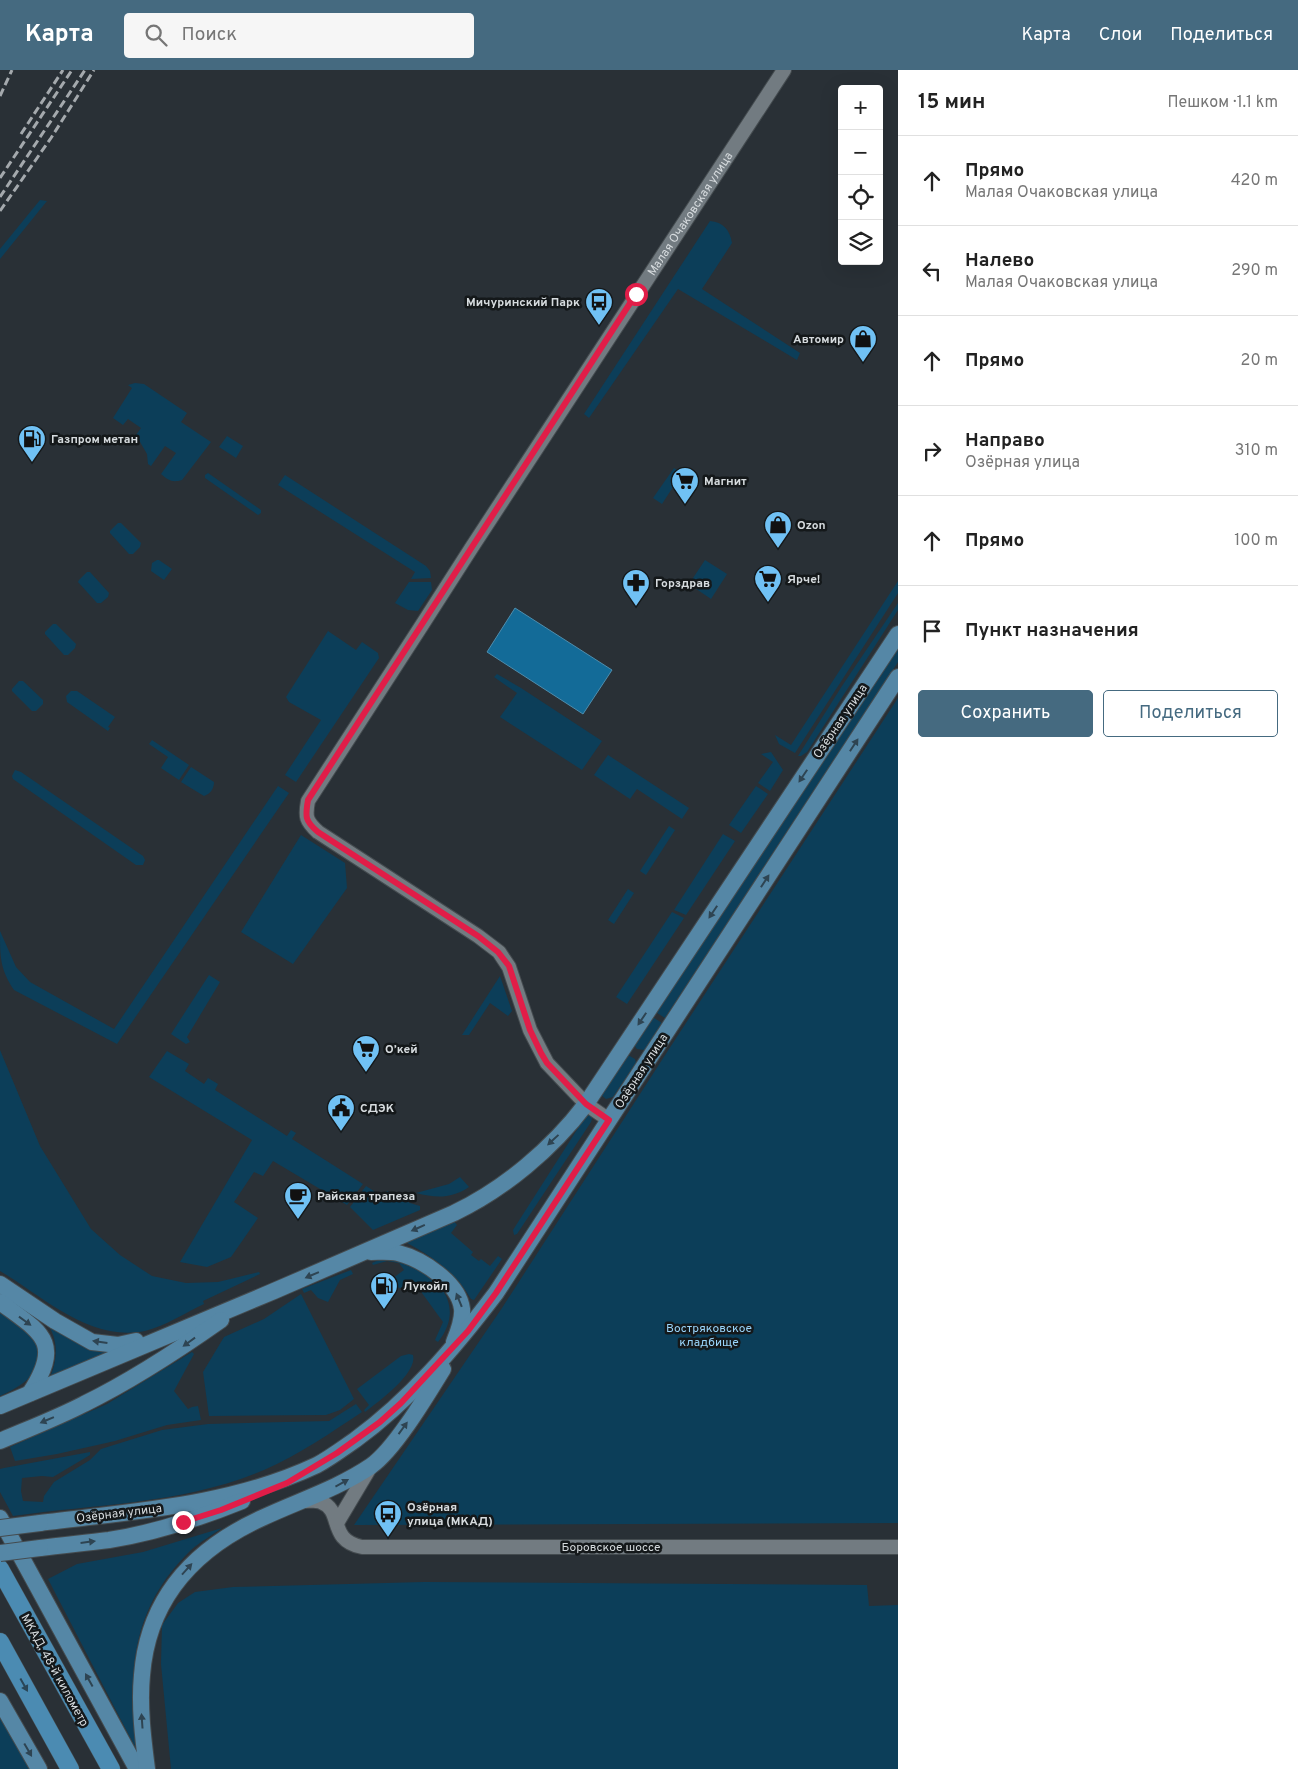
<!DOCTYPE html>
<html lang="ru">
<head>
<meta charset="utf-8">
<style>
	body { margin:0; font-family:Overpass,sans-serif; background:#f6f6f6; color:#222 }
	.controls { position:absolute; right:15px; top:15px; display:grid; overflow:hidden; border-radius:5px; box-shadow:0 5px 20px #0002 }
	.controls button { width:45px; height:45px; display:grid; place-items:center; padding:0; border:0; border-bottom:1px solid #e0e0e0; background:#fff; color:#222; font:25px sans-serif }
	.stop { position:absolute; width:15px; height:15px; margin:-11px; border:4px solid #e11d48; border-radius:50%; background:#fff }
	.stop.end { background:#e11d48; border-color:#fff; box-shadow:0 1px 5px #0008 }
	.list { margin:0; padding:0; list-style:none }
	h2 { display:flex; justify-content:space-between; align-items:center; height:65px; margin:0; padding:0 20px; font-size:21px }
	h2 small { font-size:16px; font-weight:400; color:#767676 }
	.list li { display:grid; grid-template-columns:32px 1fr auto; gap:15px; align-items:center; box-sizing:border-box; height:90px; padding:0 20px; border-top:1px solid #e0e0e0 }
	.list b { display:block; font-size:19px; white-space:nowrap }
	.list p { margin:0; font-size:16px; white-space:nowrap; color:#767676 }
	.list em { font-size:16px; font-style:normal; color:#767676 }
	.actions { display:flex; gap:10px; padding:15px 20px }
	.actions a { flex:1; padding:11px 0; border:1px solid #456a80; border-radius:5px; text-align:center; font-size:18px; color:#456a80 }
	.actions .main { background:#456a80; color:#fff }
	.icon { flex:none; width:28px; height:28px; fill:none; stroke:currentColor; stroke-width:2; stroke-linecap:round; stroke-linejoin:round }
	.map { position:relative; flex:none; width:898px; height:1699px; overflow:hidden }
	header { display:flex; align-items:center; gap:30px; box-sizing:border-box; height:70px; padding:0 25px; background:#456a80; color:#fff }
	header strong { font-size:24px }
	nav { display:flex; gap:28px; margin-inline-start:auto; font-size:18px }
	.search { width:350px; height:45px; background:#f6f6f6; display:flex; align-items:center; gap:12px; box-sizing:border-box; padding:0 18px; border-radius:5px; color:#767676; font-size:19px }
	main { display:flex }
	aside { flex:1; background:#fff }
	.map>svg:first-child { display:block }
</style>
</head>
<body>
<header>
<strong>Карта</strong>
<div class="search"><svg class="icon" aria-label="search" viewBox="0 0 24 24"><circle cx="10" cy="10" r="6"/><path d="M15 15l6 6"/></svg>Поиск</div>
<nav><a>Карта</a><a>Слои</a><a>Поделиться</a></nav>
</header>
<main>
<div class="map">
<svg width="898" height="1699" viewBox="0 0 898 1699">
	<rect width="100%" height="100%" fill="#293036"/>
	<g fill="#0c3e59">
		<polygon points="40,130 47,131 0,189 0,179"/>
		<path d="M710,151C723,152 730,160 732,173L702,219L800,283L797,290L678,219L589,348L584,344Z"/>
		<path d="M135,313L144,314L187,343L181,352L211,372L182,410C172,413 168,410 161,404L176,383L165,376L151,396L148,394L147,384L136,365L141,358L128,349L123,355L113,348L132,318L128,315Z"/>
		<polygon points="227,366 243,376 236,388 219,377"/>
		<polygon points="674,398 682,403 662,434 653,428"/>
		<polygon points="208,403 261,440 261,443 258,445 205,408 205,405"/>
		<polygon points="285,405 426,496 430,501 431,508 411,509 415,502 278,415"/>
		<polygon points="118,453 121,453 141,473 140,477 133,484 129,484 110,463 110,461"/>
		<polygon points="157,490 159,490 172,499 164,510 151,501 152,493"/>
		<polygon points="705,490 727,504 711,529 689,514"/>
		<polygon points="87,502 90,502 109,523 108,527 101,533 97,533 78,512 79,510"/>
		<polygon points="898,511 898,523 795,683 779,674 775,665 791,675"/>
		<polygon points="409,512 431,512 432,520 418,541 408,540 395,533"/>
		<polygon points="898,533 898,540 807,682 801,686 798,686 842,616"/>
		<polygon points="53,554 56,554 76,574 75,578 68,585 64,585 45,564 45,562"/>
		<polygon points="328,561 356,580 362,572 378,583 379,588 296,712 285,705 321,650 289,632 286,627"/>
		<polygon points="898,573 898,592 665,948 654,941"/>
		<polygon points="497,604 521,618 602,671 582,700 500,647 517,623 494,607"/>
		<polygon points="19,611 23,611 43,630 43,634 36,641 32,641 12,621 12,619"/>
		<polygon points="71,621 77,621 115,647 108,657 110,658 108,661 67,632 66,626"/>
		<polygon points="898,628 898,1453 354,1455 502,1238 669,979"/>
		<polygon points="152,670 189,695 179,710 161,698 168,687 149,674"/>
		<polygon points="771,682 783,700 770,721 758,713 773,692 761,684"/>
		<polygon points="608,685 689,738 682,749 637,719 630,729 594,705"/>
		<path d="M191,697L214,712C214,719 210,724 204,726L181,712Z"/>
		<polygon points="15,700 21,702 143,786 145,790 143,795 136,795 13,709 12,706"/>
		<path d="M278,716L289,723L117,974L14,920C0,899 0,887 0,861L16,897L30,912L114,959Z"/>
		<polygon points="756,716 768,724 741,763 729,755"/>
		<polygon points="669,756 675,760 646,805 640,801"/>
		<polygon points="723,764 735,771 686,845 674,840"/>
		<polygon points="301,765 345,793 347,818 293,894 241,862"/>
		<polygon points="628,819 634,823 614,854 608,850"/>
		<polygon points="672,842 684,848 627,934 616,927"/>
		<polygon points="209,905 220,912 187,967 190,972 186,974 171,964"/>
		<polygon points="500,906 512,941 508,946 490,933 469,965 462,965"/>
		<polygon points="651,946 662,953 646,978 644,980 637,979 634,975"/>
		<path d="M0,980L40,1076L91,1159L120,1185L152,1206L186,1213L218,1212L259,1202L260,1204L203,1231L204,1234C185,1243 165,1256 145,1261C89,1272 44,1227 0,1201Z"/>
		<polygon points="167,981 189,994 185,1001 204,1014 208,1008 218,1014 215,1020 287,1066 291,1060 296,1063 292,1069 363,1114 347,1135 273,1091 263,1106 254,1102 234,1132 258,1148 231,1187 207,1197 180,1192 252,1070 149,1007"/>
		<polygon points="628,985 635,989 636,993 613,1027 606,1029 601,1025"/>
		<polygon points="589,1041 593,1045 591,1052 517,1164 514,1165 513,1160"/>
		<path d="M460,1107L469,1117C451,1129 436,1128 416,1123L449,1114Z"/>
		<polygon points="366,1116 383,1127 387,1121 410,1133 420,1136 420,1140 373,1160 350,1137"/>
		<path d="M453,1150L457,1155L451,1163L473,1182L471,1185L479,1191L481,1189L490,1196L498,1186L502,1189L474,1230L471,1229C457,1204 432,1186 407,1173V1171Z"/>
		<path d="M381,1189C386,1190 392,1189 397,1190C403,1191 409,1195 415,1198C447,1213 462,1242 438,1272L435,1270L443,1252L414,1212L403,1219L397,1217L393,1208L404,1200L399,1193L387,1191L373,1195L372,1193Z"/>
		<polygon points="351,1200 353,1204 340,1210 328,1232 318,1228 311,1220 304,1223 302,1219"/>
		<polygon points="301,1224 354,1329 340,1340 326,1345 209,1346 203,1302 224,1267 264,1249"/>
		<path d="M0,1243C10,1250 24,1256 33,1265C37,1270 38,1276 38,1283C38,1307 20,1317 0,1326Z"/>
		<path d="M48,1255L121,1279L47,1313C57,1296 60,1272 48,1255Z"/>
		<polygon points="192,1282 194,1284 174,1321 188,1339 192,1337 198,1336 201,1350 167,1355 115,1371 57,1384 15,1391 10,1377 107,1334"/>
		<path d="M409,1284L413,1285C418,1303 378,1332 365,1342L364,1340L369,1335L357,1319L401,1286Z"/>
		<path d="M356,1334L362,1342C330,1363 299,1385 264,1400C185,1434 97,1434 13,1446L0,1422V1399L4,1398L90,1382V1385L53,1407L42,1406L22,1408L21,1421L23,1431L43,1432L44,1426L54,1412L90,1390L101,1379L162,1360L208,1354L329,1351Z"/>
		<path d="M222,1458C212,1465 200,1472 191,1480C131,1538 128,1601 136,1679L48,1509L77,1494L143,1482Z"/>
		<polygon points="424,1512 867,1515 869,1536 898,1535 898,1699 171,1699 161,1594 162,1555 178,1533 195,1522 233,1517"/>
		<polygon points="0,1641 32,1699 0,1699"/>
	</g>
	<polygon fill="#136b98" stroke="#4e8dad" points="515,538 612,600 583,644 487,582"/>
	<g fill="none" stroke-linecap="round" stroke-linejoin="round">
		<defs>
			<g id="tertiary">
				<path id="s1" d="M609,1050L586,1034L547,993L530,960L509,897L499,882L478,866L318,762C306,751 305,747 308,731L422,555L472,477L784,0"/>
				<path d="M305,1431C310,1431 317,1430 321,1432C344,1441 327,1470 362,1477H898"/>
				<polyline points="337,1453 371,1396"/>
			</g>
			<g id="primary">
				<path d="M371,1182C380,1182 389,1181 398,1183C422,1189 459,1213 462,1239C463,1250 458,1262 454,1272"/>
				<polyline points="0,1214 55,1251 92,1272 118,1275 136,1271"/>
				<path d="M0,1232C40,1262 64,1271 30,1323"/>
				<path d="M0,1336L274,1221L454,1143C504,1119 552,1079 586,1034L898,564"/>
				<path d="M0,1371C28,1359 57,1348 84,1334C133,1310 177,1281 221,1250"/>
				<polyline points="0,1448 137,1699"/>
				<path d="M40,1453C133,1441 230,1436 317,1395C330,1388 342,1379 355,1370C410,1330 455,1277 496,1223L898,607"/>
				<path d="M40,1478C63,1475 86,1473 109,1470C154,1463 200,1448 242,1431"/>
				<polyline points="0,1631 39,1699"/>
				<path d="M147,1699C143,1668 139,1636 142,1605C148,1528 194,1479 262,1448C298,1431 337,1419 371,1396C395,1379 427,1325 443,1299"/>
			</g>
			<g id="trunk">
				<polyline points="0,1499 111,1699"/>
				<polyline points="0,1572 70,1699"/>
			</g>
		</defs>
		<use href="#tertiary" stroke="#444b4f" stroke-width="16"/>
		<use href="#primary" stroke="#444b4f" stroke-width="18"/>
		<use href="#trunk" stroke="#444b4f" stroke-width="19"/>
		<use href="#tertiary" stroke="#727b81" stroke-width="14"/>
		<use href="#primary" stroke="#5587a6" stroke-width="16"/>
		<use href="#trunk" stroke="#4b8bb2" stroke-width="18"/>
		<g stroke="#a4a9ad" stroke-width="3" stroke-dasharray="8 4" stroke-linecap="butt">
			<polyline points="0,26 12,0"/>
			<polyline points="21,64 63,0"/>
			<polyline points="0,108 72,0"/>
			<polyline points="0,127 85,0"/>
			<polyline points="0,141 51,68 94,0"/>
		</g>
		<defs>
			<g id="primary-bridge">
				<polyline points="0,1458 40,1453"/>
				<polyline points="0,1483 40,1478"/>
			</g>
		</defs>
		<use href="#primary-bridge" stroke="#444b4f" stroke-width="18" stroke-linecap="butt"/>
		<use href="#primary-bridge" stroke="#5587a6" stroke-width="16"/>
	</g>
	<defs><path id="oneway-solid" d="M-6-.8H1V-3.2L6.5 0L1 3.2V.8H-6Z" transform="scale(1.25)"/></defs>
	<g fill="#2e4452">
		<use href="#oneway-solid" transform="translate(854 675) rotate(-57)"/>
		<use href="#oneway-solid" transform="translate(803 706) rotate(124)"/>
		<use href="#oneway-solid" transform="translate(765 811) rotate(-57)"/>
		<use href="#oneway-solid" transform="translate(713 842) rotate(124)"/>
		<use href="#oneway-solid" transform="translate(642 949) rotate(124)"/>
		<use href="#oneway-solid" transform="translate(553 1070) rotate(137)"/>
		<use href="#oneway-solid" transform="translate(418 1158) rotate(156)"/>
		<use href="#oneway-solid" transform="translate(312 1205) rotate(157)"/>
		<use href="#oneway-solid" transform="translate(459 1230) rotate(-112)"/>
		<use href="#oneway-solid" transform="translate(25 1251) rotate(36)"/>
		<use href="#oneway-solid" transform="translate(100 1272) rotate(-172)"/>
		<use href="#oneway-solid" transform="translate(189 1272) rotate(144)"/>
		<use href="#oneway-solid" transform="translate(47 1350) rotate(157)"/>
		<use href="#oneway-solid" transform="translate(403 1358) rotate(-54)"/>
		<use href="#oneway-solid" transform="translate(342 1413) rotate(-29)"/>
		<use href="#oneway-solid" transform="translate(88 1472) rotate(-7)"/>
		<use href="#oneway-solid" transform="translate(187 1499) rotate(-48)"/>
		<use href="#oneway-solid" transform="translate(89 1610) rotate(-119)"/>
		<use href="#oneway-solid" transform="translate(142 1651) rotate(-94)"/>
		<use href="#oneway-solid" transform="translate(28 1680) rotate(60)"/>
	</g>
	<use fill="#2a4657" href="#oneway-solid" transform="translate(24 1615) rotate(61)"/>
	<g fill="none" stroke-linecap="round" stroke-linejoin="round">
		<path stroke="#e11d48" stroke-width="6" d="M183,1452L221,1440L287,1413L337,1383L380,1352L401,1333L468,1261L496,1223L609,1050L586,1034L547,993L541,983L530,960L509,896L498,882L478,866L318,762C305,751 305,747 308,730L636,224"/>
	</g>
	<defs>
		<symbol id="bus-pin" viewBox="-11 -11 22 30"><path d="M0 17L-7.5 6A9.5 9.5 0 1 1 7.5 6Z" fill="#70c1f4" stroke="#14181a"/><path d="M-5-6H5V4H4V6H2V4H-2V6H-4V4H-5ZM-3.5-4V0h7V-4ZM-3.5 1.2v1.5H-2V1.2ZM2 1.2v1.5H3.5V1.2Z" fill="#111"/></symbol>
		<symbol id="shop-pin" viewBox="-11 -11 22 30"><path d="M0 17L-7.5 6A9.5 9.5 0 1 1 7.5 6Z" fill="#70c1f4" stroke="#14181a"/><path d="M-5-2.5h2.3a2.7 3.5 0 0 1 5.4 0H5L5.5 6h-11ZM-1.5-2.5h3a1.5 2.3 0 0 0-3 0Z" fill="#111"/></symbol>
		<symbol id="fuel-pin" viewBox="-11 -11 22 30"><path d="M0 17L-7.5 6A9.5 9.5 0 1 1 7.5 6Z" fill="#70c1f4" stroke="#14181a"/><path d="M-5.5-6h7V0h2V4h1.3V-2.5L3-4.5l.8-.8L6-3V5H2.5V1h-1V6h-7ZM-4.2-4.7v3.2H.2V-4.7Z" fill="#111"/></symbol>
		<symbol id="supermarket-pin" viewBox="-11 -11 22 30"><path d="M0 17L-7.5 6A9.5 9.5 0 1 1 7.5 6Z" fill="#70c1f4" stroke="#14181a"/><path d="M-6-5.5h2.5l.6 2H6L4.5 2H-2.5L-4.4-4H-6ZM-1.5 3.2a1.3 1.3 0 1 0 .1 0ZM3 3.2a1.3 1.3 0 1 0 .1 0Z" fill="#111"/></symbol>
		<symbol id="pharmacy-pin" viewBox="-11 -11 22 30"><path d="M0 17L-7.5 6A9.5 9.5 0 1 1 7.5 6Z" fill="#70c1f4" stroke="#14181a"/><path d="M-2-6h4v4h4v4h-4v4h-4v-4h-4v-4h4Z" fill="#111"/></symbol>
		<symbol id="civic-pin" viewBox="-11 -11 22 30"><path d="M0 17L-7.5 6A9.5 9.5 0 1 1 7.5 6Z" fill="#70c1f4" stroke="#14181a"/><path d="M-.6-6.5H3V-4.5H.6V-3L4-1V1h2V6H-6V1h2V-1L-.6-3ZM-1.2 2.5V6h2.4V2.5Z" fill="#111"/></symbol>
		<symbol id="cafe-pin" viewBox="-11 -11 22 30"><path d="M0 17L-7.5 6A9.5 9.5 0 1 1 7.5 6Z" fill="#70c1f4" stroke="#14181a"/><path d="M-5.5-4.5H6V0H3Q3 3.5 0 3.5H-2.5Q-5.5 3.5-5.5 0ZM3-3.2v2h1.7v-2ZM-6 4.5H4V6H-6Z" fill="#111"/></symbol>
	</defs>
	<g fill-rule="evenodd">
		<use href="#bus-pin" x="583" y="216" width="32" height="43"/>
		<use href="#shop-pin" x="847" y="253" width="32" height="43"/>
		<use href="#fuel-pin" x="16" y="353" width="32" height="43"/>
		<use href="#supermarket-pin" x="669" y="395" width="32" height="43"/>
		<use href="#shop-pin" x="762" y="439" width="32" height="43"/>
		<use href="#supermarket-pin" x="752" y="493" width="32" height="43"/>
		<use href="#pharmacy-pin" x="620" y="497" width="32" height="43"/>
		<use href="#supermarket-pin" x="350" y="963" width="32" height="43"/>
		<use href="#civic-pin" x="325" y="1022" width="32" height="43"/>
		<use href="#cafe-pin" x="282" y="1110" width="32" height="43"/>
		<use href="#fuel-pin" x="368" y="1200" width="32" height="43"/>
		<use href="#bus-pin" x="372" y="1428" width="32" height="43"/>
	</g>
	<g text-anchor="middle" stroke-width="5" stroke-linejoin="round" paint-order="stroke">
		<g font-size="12" fill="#d6dbde" stroke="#14181a">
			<text dy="4" stroke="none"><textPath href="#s1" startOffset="1159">Малая Очаковская улица</textPath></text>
			<text transform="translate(840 651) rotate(-56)" y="4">Озёрная улица</text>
			<text transform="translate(641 1001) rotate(-57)" y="4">Озёрная улица</text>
			<text transform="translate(119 1443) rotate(-7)" y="4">Озёрная улица</text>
			<text x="611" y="1481">Боровское шоссе</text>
			<text transform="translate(55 1600) rotate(61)" y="4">МКАД, 48-й километр</text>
		</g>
		<g font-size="12" font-weight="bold" fill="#d6dbde" stroke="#14181a" text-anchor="start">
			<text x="580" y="236" text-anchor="end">Мичуринский Парк</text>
			<text x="844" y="273" text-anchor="end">Автомир</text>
			<text x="51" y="373">Газпром метан</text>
			<text x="704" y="415">Магнит</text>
			<text x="797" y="459">Ozon</text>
			<text x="787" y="513">Ярче!</text>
			<text x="655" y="517">Горздрав</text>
			<text x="385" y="983">О’кей</text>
			<text x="360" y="1042">СДЭК</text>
			<text x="317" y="1130">Райская трапеза</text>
			<text x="403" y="1220">Лукойл</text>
			<text x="407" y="1441">Озёрная<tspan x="407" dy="14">улица (МКАД)</tspan></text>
		</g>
		<g font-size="12" fill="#99d4fa" stroke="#14181a">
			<text x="709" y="1262">Востряковское<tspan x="709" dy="14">кладбище</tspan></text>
		</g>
	</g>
</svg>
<div class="controls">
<button>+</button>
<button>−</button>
<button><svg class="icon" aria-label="locate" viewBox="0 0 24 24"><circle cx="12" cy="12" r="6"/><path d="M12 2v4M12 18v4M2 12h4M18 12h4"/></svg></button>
<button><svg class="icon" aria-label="layers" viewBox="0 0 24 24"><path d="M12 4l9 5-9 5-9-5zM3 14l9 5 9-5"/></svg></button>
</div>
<div class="stop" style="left:636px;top:224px"></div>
<div class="stop end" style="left:183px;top:1452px"></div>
</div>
<aside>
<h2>15 мин<small>Пешком · 1.1 km</small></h2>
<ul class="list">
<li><svg class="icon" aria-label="ahead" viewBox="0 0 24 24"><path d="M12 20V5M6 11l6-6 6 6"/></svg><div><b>Прямо</b><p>Малая Очаковская улица</p></div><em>420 m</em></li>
<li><svg class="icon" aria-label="left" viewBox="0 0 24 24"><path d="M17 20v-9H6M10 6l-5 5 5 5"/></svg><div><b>Налево</b><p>Малая Очаковская улица</p></div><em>290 m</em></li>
<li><svg class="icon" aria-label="ahead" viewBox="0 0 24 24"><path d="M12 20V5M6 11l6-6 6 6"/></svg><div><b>Прямо</b></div><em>20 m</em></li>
<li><svg class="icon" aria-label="right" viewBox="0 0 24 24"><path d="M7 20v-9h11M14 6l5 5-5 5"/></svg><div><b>Направо</b><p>Озёрная улица</p></div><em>310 m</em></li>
<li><svg class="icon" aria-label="ahead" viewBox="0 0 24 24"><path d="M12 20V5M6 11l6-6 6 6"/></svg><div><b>Прямо</b></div><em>100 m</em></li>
<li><svg class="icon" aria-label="arrive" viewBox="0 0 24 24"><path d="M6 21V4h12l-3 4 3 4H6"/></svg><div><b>Пункт назначения</b></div></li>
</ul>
<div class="actions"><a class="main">Сохранить</a><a>Поделиться</a></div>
</aside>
</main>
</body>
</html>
